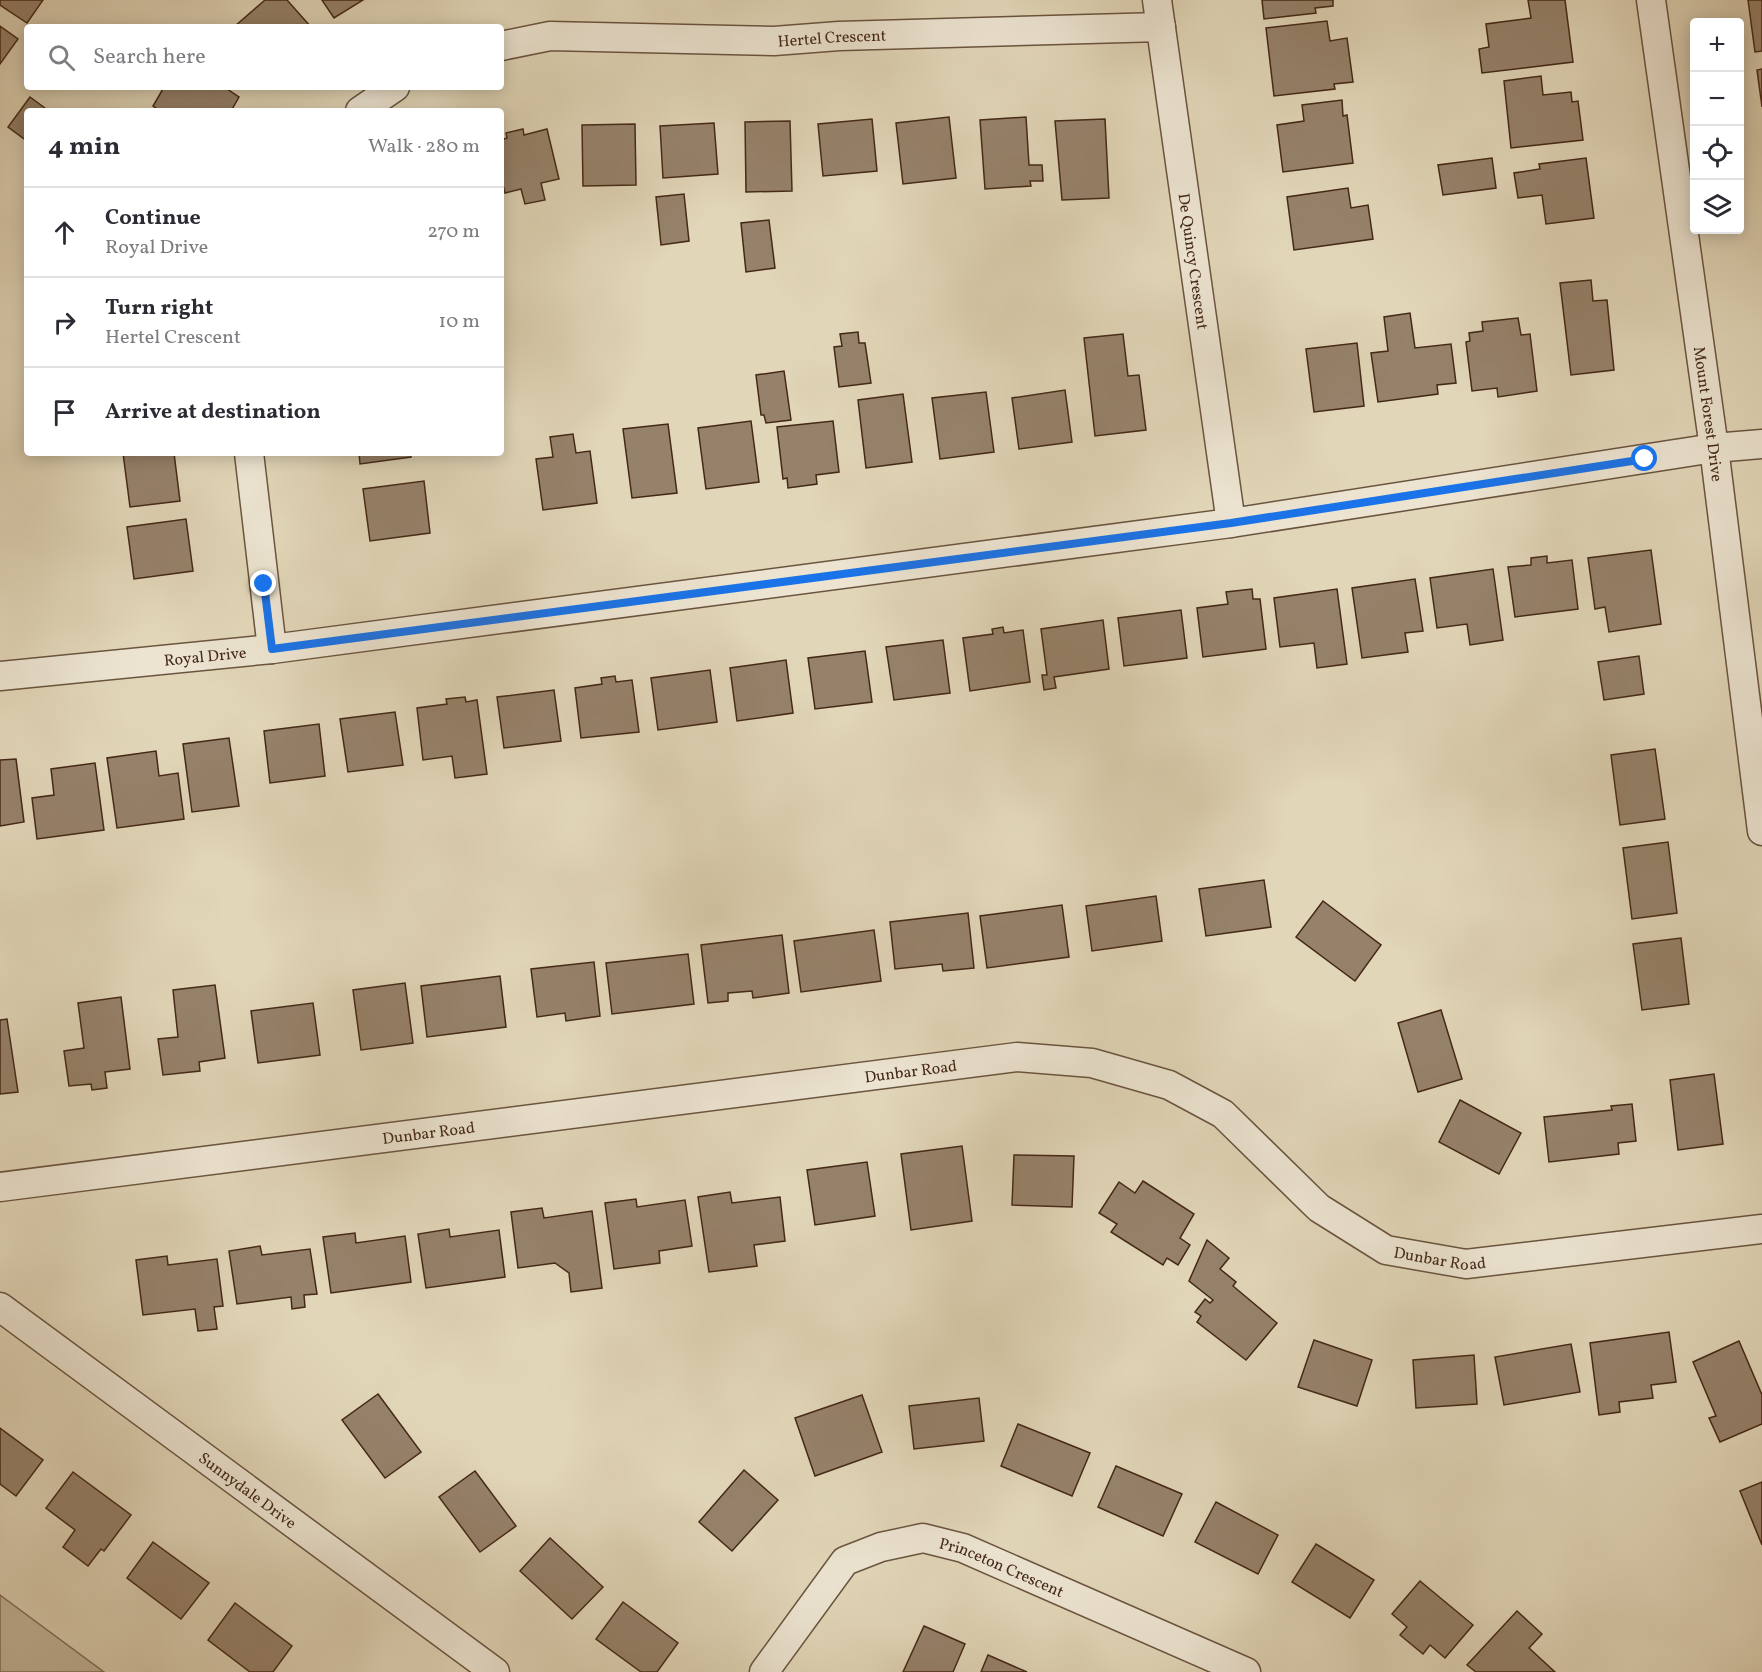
<!DOCTYPE html>
<html lang="en">
<head>
<meta charset="utf-8">
<style>
	body { margin:0; font-family:Vollkorn,serif; background:#f7f7f7; color:#2b2b33 }
	.controls { position:absolute; right:18px; top:18px; display:grid; overflow:hidden; border-radius:6px; box-shadow:0 3px 15px #0003 }
	.controls button { width:54px; height:54px; display:grid; place-items:center; padding:0; border:0; border-bottom:2px solid #e1e1e2; background:#fff; color:#2b2b33; font:30px sans-serif }
	.stop { position:absolute; width:18px; height:18px; margin:-14px; border:4px solid #1a73e8; border-radius:50%; background:#fff }
	.stop.end { background:#1a73e8; border-color:#fff; box-shadow:0 2px 6px #0008 }
	.list { margin:0; padding:0; list-style:none }
	h2 { display:flex; justify-content:space-between; align-items:center; height:78px; margin:0; padding:0 24px; font-size:26px }
	h2 small { font-size:20px; font-weight:400; color:#7c7c81 }
	.list li { display:grid; grid-template-columns:39px 1fr auto; gap:18px; align-items:center; box-sizing:border-box; height:90px; padding:0 24px; border-top:2px solid #e1e1e2 }
	.list b { display:block; font-size:22px; white-space:nowrap }
	.list p { margin:0; font-size:20px; white-space:nowrap; color:#7c7c81 }
	.list em { font-size:20px; font-style:normal; color:#7c7c81 }
	.icon { flex:none; width:33px; height:33px; fill:none; stroke:currentColor; stroke-width:2; stroke-linecap:round; stroke-linejoin:round }
	.map { position:relative; flex:none; width:1762px; height:1672px; overflow:hidden }
	.search { position:absolute; background:#fff; box-shadow:0 3px 15px #0003; left:24px; top:24px; width:480px; height:66px; display:flex; align-items:center; gap:15px; box-sizing:border-box; padding:0 21px; border-radius:6px; color:#7c7c81; font-size:22px }
	.panel { position:absolute; background:#fff; box-shadow:0 3px 15px #0003; left:24px; top:108px; width:480px; height:348px; border-radius:6px }
	.map>svg:first-child { display:block }
</style>
</head>
<body>
<div class="map">
<svg width="1762" height="1672" viewBox="0 0 1762 1672">
	<rect width="100%" height="100%" fill="#e1d6b8"/>
	<filter id="stains"><feTurbulence type="fractalNoise" baseFrequency=".00333" numOctaves="4"/><feColorMatrix values="0 0 0 0 .2 0 0 0 0 .09 0 0 0 0 .02 0 0 0 .5 -.17"/></filter>
	<radialGradient id="worn" r=".72"><stop offset=".6" stop-color="#630" stop-opacity="0"/><stop offset="1" stop-color="#630" stop-opacity=".3"/></radialGradient>
	<polygon fill="#c6b89d" stroke="#85705a" stroke-width="1.5" points="0,1595 104,1672 0,1672"/>
	<g fill="#96826b" stroke="#442817" stroke-width="1.5">
		<polygon points="0,0 43,0 27,23 0,5"/>
		<polygon points="265,0 287,0 311,27 234,27"/>
		<polygon points="322,0 363,0 334,18"/>
		<polygon points="1262,0 1333,0 1333,6 1315,8 1316,13 1264,19"/>
		<polygon points="1528,0 1565,0 1573,62 1482,73 1479,49 1489,47 1486,24 1531,18"/>
		<polygon points="1748,0 1762,0 1762,51 1755,52"/>
		<polygon points="1327,21 1330,41 1347,38 1353,82 1334,84 1335,89 1274,96 1266,28"/>
		<polygon points="0,26 18,39 0,64"/>
		<polygon points="1762,69 1762,107 1757,70"/>
		<polygon points="1541,76 1543,95 1571,92 1572,102 1578,101 1583,140 1511,148 1504,81"/>
		<polygon points="164,87 224,87 239,97 231,111 160,111 153,106"/>
		<polygon points="30,97 49,111 27,111 27,141 8,127"/>
		<polygon points="1342,100 1343,116 1347,115 1353,163 1283,172 1277,125 1304,121 1302,105"/>
		<polygon points="949,117 956,178 903,184 896,123"/>
		<polygon points="1026,117 1029,165 1042,165 1043,181 1030,181 1031,186 985,189 980,120"/>
		<polygon points="872,119 877,171 823,176 818,124"/>
		<polygon points="1105,119 1109,198 1062,200 1055,121"/>
		<polygon points="790,121 792,191 746,192 745,122"/>
		<polygon points="714,123 718,174 663,178 660,126"/>
		<polygon points="635,124 636,185 583,186 582,125"/>
		<polygon points="523,129 524,135 547,129 559,179 541,183 545,200 525,204 521,189 505,193 501,177 501,140 507,138 506,133"/>
		<polygon points="1492,158 1496,188 1443,195 1438,165"/>
		<polygon points="1586,158 1594,218 1546,224 1542,195 1518,198 1514,173 1540,169 1539,164"/>
		<polygon points="1348,188 1351,208 1368,205 1373,239 1294,250 1287,197"/>
		<polygon points="684,194 689,241 661,245 656,197"/>
		<polygon points="769,220 775,268 746,272 741,223"/>
		<polygon points="1591,280 1593,301 1607,300 1614,370 1571,375 1560,283"/>
		<polygon points="1410,313 1415,348 1451,344 1456,383 1437,385 1438,394 1378,402 1371,353 1388,351 1384,317"/>
		<polygon points="1518,318 1521,335 1530,334 1537,391 1498,397 1497,388 1472,391 1466,342 1470,341 1469,333 1483,331 1482,322"/>
		<polygon points="858,332 859,343 865,343 871,383 839,387 834,347 842,346 840,334"/>
		<polygon points="1123,334 1128,376 1139,375 1146,430 1095,436 1084,338"/>
		<polygon points="1357,343 1364,406 1314,412 1306,349"/>
		<polygon points="784,371 791,420 766,423 764,415 761,415 756,375"/>
		<polygon points="1065,390 1072,442 1019,449 1012,398"/>
		<polygon points="986,392 994,452 940,459 932,398"/>
		<polygon points="903,394 912,462 866,468 858,400"/>
		<polygon points="751,421 759,482 706,489 698,428"/>
		<polygon points="833,421 839,472 816,475 817,484 788,488 787,478 783,479 777,427"/>
		<polygon points="668,424 677,493 632,498 623,429"/>
		<polygon points="573,434 576,453 590,451 597,503 543,510 536,459 553,457 550,437"/>
		<polygon points="123,453 174,453 180,501 130,507"/>
		<polygon points="359,453 411,453 411,457 360,464"/>
		<polygon points="424,481 430,533 370,541 363,489"/>
		<polygon points="186,519 193,571 134,579 127,527"/>
		<polygon points="1651,550 1661,624 1609,632 1605,607 1595,609 1588,558"/>
		<polygon points="1547,556 1547,563 1572,560 1578,609 1515,617 1508,567 1531,565 1531,558"/>
		<polygon points="1493,569 1503,640 1470,645 1467,624 1437,628 1430,578"/>
		<polygon points="1415,579 1423,631 1405,633 1408,652 1362,658 1352,588"/>
		<polygon points="1252,589 1253,599 1260,599 1266,649 1203,657 1197,608 1228,604 1226,592"/>
		<polygon points="1337,589 1347,664 1317,668 1314,643 1280,647 1274,598"/>
		<polygon points="1181,610 1187,658 1124,666 1118,618"/>
		<polygon points="1103,620 1109,669 1054,677 1056,688 1044,690 1042,675 1047,675 1041,629"/>
		<polygon points="1003,627 1004,633 1023,630 1030,682 970,691 963,638 993,634 992,629"/>
		<polygon points="943,640 950,693 894,700 886,647"/>
		<polygon points="865,651 872,702 815,709 808,658"/>
		<polygon points="1639,656 1644,694 1604,700 1598,662"/>
		<polygon points="786,660 793,713 737,721 730,668"/>
		<polygon points="710,670 717,722 658,730 651,678"/>
		<polygon points="615,676 616,682 632,680 639,732 581,738 575,688 602,684 601,678"/>
		<polygon points="554,690 561,741 504,748 497,697"/>
		<polygon points="465,697 466,702 477,700 487,774 455,778 452,756 423,760 417,708 447,704 446,699"/>
		<polygon points="395,712 403,765 348,772 340,719"/>
		<polygon points="319,724 325,776 270,783 264,731"/>
		<polygon points="229,738 239,806 192,812 183,744"/>
		<polygon points="1655,749 1665,819 1620,825 1611,755"/>
		<polygon points="156,751 159,776 178,773 184,819 117,828 107,758"/>
		<polygon points="16,759 24,822 0,826 0,760"/>
		<polygon points="95,763 104,830 37,839 32,798 54,795 51,769"/>
		<polygon points="1668,842 1677,913 1632,919 1623,848"/>
		<polygon points="1264,880 1271,927 1206,936 1199,889"/>
		<polygon points="1156,896 1162,941 1092,951 1086,906"/>
		<polygon points="1323,901 1381,945 1355,981 1296,937"/>
		<polygon points="1062,905 1069,957 987,968 980,916"/>
		<polygon points="968,913 974,968 943,971 942,964 895,969 890,922"/>
		<polygon points="874,930 881,981 801,992 794,941"/>
		<polygon points="782,935 789,993 753,998 752,991 728,993 728,1001 708,1003 701,945"/>
		<polygon points="1681,938 1689,1004 1642,1010 1633,944"/>
		<polygon points="688,954 694,1004 612,1014 606,963"/>
		<polygon points="594,962 600,1016 566,1021 565,1013 537,1017 531,969"/>
		<polygon points="500,976 506,1027 427,1037 421,986"/>
		<polygon points="405,983 413,1043 361,1050 353,990"/>
		<polygon points="215,985 225,1058 199,1062 200,1071 163,1075 158,1039 178,1037 173,990"/>
		<polygon points="121,997 130,1069 105,1072 107,1088 92,1090 91,1084 69,1086 64,1051 84,1048 78,1003"/>
		<polygon points="313,1003 320,1055 258,1063 251,1011"/>
		<polygon points="1441,1010 1462,1079 1418,1092 1398,1023"/>
		<polygon points="7,1019 18,1092 0,1094 0,1020"/>
		<polygon points="1714,1074 1723,1144 1678,1150 1670,1080"/>
		<polygon points="1460,1100 1521,1133 1499,1174 1439,1142"/>
		<polygon points="1632,1104 1636,1141 1618,1143 1619,1154 1549,1162 1544,1117 1612,1110 1611,1106"/>
		<polygon points="962,1146 972,1221 911,1230 901,1154"/>
		<polygon points="1014,1155 1074,1156 1072,1207 1012,1205"/>
		<polygon points="867,1162 875,1216 815,1225 807,1170"/>
		<polygon points="1143,1181 1194,1214 1180,1238 1190,1245 1178,1265 1167,1258 1163,1265 1111,1232 1117,1224 1099,1213 1119,1182 1135,1193"/>
		<polygon points="730,1192 732,1203 780,1197 785,1241 754,1245 757,1266 709,1272 698,1197"/>
		<polygon points="636,1199 637,1207 685,1200 692,1246 659,1251 660,1263 614,1269 605,1203"/>
		<polygon points="542,1208 544,1218 592,1211 602,1288 571,1292 569,1273 555,1263 518,1268 511,1212"/>
		<polygon points="449,1229 450,1237 499,1230 505,1277 426,1288 418,1234"/>
		<polygon points="355,1233 356,1243 405,1236 411,1282 331,1293 323,1237"/>
		<polygon points="1207,1240 1229,1258 1220,1269 1236,1282 1233,1286 1277,1323 1246,1360 1197,1322 1201,1316 1195,1312 1205,1299 1210,1303 1213,1300 1189,1281"/>
		<polygon points="260,1246 262,1255 310,1249 317,1294 304,1295 305,1307 292,1309 291,1297 237,1304 229,1251"/>
		<polygon points="167,1256 168,1265 217,1259 223,1306 214,1307 217,1329 198,1331 195,1309 143,1315 136,1260"/>
		<polygon points="1669,1332 1676,1382 1651,1385 1653,1398 1619,1402 1620,1412 1599,1415 1590,1343"/>
		<polygon points="1314,1340 1372,1360 1357,1406 1298,1387"/>
		<polygon points="1739,1341 1762,1395 1762,1424 1720,1442 1709,1418 1716,1416 1693,1362"/>
		<polygon points="1571,1344 1580,1392 1504,1405 1495,1357"/>
		<polygon points="1474,1355 1477,1404 1416,1408 1413,1360"/>
		<polygon points="378,1394 421,1452 385,1478 342,1420"/>
		<polygon points="862,1395 882,1452 815,1476 795,1418"/>
		<polygon points="979,1398 984,1441 914,1449 909,1406"/>
		<polygon points="1018,1424 1090,1453 1072,1496 1001,1466"/>
		<polygon points="0,1428 43,1460 16,1496 0,1484"/>
		<polygon points="1116,1466 1182,1494 1163,1536 1098,1507"/>
		<polygon points="744,1470 778,1500 732,1551 699,1522"/>
		<polygon points="475,1471 516,1526 480,1552 439,1497"/>
		<polygon points="73,1472 131,1515 104,1551 101,1549 88,1566 63,1547 75,1530 46,1508"/>
		<polygon points="1762,1482 1762,1545 1740,1491"/>
		<polygon points="1216,1502 1278,1535 1258,1574 1195,1542"/>
		<polygon points="550,1538 603,1587 572,1619 520,1571"/>
		<polygon points="153,1542 209,1583 181,1619 127,1578"/>
		<polygon points="1316,1544 1374,1580 1350,1618 1292,1582"/>
		<polygon points="1420,1581 1473,1625 1445,1658 1430,1645 1423,1654 1400,1635 1407,1627 1392,1614"/>
		<polygon points="623,1602 678,1643 657,1672 641,1672 596,1639"/>
		<polygon points="235,1603 292,1646 273,1672 250,1672 208,1640"/>
		<polygon points="1517,1611 1542,1634 1529,1648 1555,1672 1476,1672 1467,1665"/>
		<polygon points="924,1626 965,1644 953,1672 903,1672"/>
		<polygon points="988,1655 1027,1672 981,1672"/>
	</g>
	<g fill="none" stroke-linecap="round" stroke-linejoin="round">
		<defs>
			<g id="street">
				<path id="s1" d="M1157,0L1231,523"/>
				<path id="s2" d="M1651,0L1714,448L1762,831"/>
				<path id="s3" d="M501,46L550,36L774,41L839,36L1161,27"/>
				<polyline points="360,111 395,87"/>
				<polyline points="249,453 272,649"/>
				<path id="s4" d="M0,676L272,649L1231,523L1714,448L1762,444"/>
				<path id="s5" d="M0,1187L1017,1057L1092,1063L1169,1085L1223,1114L1319,1208L1386,1250L1466,1264L1762,1229"/>
				<path id="s6" d="M0,1307L495,1672"/>
				<path id="s7" d="M764,1672L845,1561L881,1547L923,1538L963,1548L1246,1672"/>
			</g>
		</defs>
		<use href="#street" stroke="#6b543f" stroke-width="31"/>
		<use href="#street" stroke="#ece4d1" stroke-width="28"/>
	</g>
	<g fill="none" stroke-linecap="round" stroke-linejoin="round">
		<polyline stroke="#1a73e8" stroke-width="8" points="264,584 272,649 1231,523 1645,459"/>
	</g>
	<g text-anchor="middle" stroke-width="5" stroke-linejoin="round" paint-order="stroke">
		<g font-size="16" fill="#442817" stroke="#ece4d1">
			<text dy="6" stroke="none"><textPath href="#s3" startOffset="332">Hertel Crescent</textPath></text>
			<text dy="6" stroke="none"><textPath href="#s1" startOffset="264">De Quincy Crescent</textPath></text>
			<text dy="6" stroke="none"><textPath href="#s2" startOffset="418">Mount Forest Drive</textPath></text>
			<text dy="6" stroke="none"><textPath href="#s4" startOffset="206">Royal Drive</textPath></text>
			<text dy="6" stroke="none"><textPath href="#s5" startOffset="918">Dunbar Road</textPath></text>
			<text dy="6" stroke="none"><textPath href="#s5" startOffset="432">Dunbar Road</textPath></text>
			<text dy="6" stroke="none"><textPath href="#s5" startOffset="1510">Dunbar Road</textPath></text>
			<text dy="6" stroke="none"><textPath href="#s6" startOffset="308">Sunnydale Drive</textPath></text>
			<text dy="6" stroke="none"><textPath href="#s7" startOffset="303">Princeton Crescent</textPath></text>
		</g>
	</g>
	<rect width="100%" height="100%" filter="url(#stains)"/>
	<rect width="100%" height="100%" fill="url(#worn)"/>
</svg>
<div class="controls">
<button>+</button>
<button>−</button>
<button><svg class="icon" aria-label="locate" viewBox="0 0 24 24"><circle cx="12" cy="12" r="6"/><path d="M12 2v4M12 18v4M2 12h4M18 12h4"/></svg></button>
<button><svg class="icon" aria-label="layers" viewBox="0 0 24 24"><path d="M12 4l9 5-9 5-9-5zM3 14l9 5 9-5"/></svg></button>
</div>
<div class="stop" style="left:1645px;top:459px"></div>
<div class="stop end" style="left:264px;top:584px"></div>
<div class="search"><svg class="icon" aria-label="search" viewBox="0 0 24 24"><circle cx="10" cy="10" r="6"/><path d="M15 15l6 6"/></svg>Search here</div>
<section class="panel">
<h2>4 min<small>Walk · 280 m</small></h2>
<ul class="list">
<li><svg class="icon" aria-label="ahead" viewBox="0 0 24 24"><path d="M12 20V5M6 11l6-6 6 6"/></svg><div><b>Continue</b><p>Royal Drive</p></div><em>270 m</em></li>
<li><svg class="icon" aria-label="right" viewBox="0 0 24 24"><path d="M7 20v-9h11M14 6l5 5-5 5"/></svg><div><b>Turn right</b><p>Hertel Crescent</p></div><em>10 m</em></li>
<li><svg class="icon" aria-label="arrive" viewBox="0 0 24 24"><path d="M6 21V4h12l-3 4 3 4H6"/></svg><div><b>Arrive at destination</b></div></li>
</ul>
</section>
</div>
</body>
</html>
